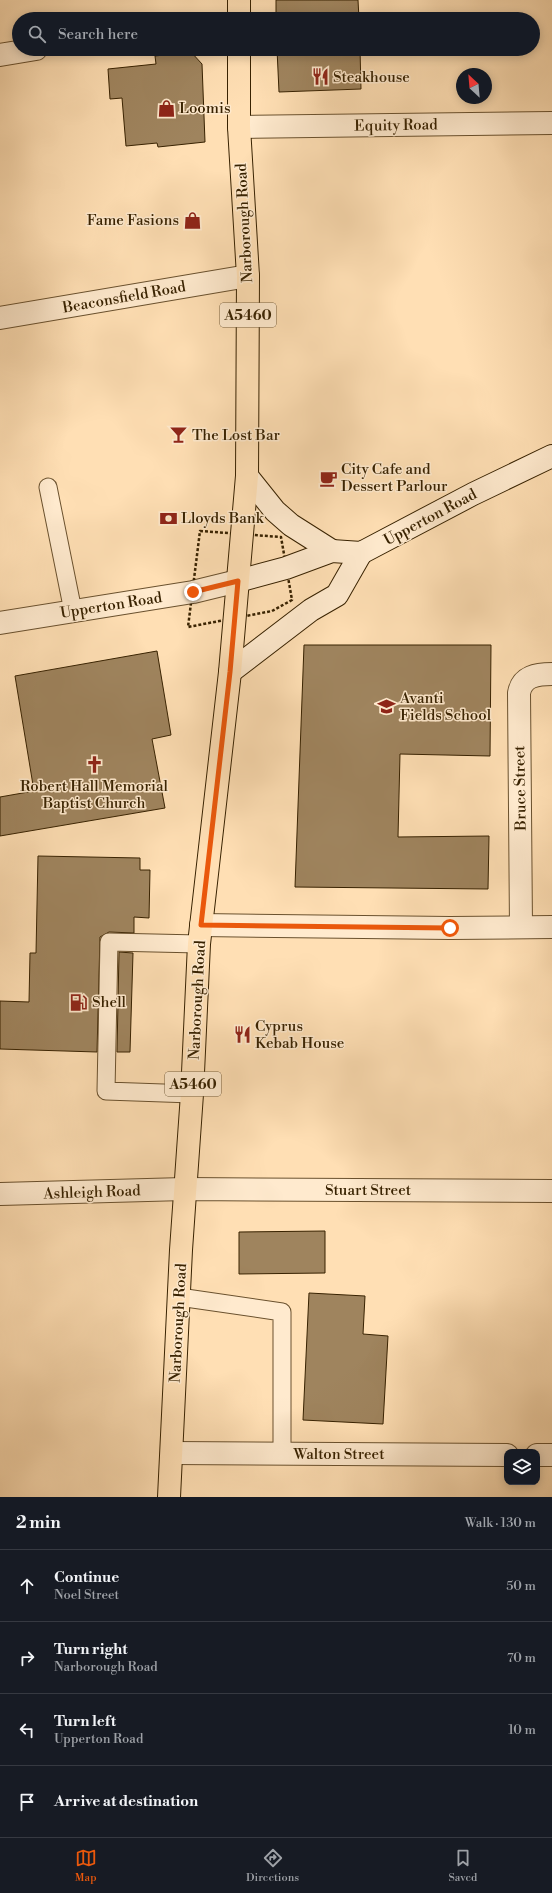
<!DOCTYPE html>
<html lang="en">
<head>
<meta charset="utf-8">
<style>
	body { margin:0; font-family:"Libre Bodoni",serif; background:#242831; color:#f1f3f6 }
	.controls { position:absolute; right:12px; bottom:12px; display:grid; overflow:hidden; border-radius:8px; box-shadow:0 2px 10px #0003 }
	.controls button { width:36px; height:36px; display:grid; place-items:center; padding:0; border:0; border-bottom:1px solid #363941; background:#171b24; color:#f1f3f6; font:20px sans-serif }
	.compass { position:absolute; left:456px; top:68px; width:36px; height:36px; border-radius:50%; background:#171b24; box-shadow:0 2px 10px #0003; rotate:334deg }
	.stop { position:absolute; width:12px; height:12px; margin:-9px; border:3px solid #ea580c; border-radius:50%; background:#fff }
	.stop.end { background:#ea580c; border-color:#fff; box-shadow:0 1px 4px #0008 }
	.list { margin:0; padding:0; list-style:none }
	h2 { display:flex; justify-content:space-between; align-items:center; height:52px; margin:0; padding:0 16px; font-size:17px }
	h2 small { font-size:13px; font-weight:400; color:#9ea1a6 }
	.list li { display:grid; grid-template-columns:26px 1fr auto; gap:12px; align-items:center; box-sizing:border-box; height:72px; padding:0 16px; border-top:1px solid #363941 }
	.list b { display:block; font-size:15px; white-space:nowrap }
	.list p { margin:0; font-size:13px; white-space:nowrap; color:#9ea1a6 }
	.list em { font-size:13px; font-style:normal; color:#9ea1a6 }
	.icon { flex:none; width:22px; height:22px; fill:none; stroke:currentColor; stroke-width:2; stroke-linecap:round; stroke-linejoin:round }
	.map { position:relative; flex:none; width:552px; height:1497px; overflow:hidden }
	.search { position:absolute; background:#171b24; box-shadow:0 2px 10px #0003; left:12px; right:12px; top:12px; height:44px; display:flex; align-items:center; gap:10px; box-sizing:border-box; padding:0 14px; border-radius:22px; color:#9ea1a6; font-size:15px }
	.sheet { height:340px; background:#171b24 }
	nav { display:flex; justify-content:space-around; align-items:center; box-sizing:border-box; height:56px; border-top:1px solid #363941; background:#171b24; font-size:11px; color:#9ea1a6 }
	nav a { display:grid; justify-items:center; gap:2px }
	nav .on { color:#ea580c }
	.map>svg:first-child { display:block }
</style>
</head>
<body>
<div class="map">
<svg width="552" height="1497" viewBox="0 0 552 1497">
	<rect width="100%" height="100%" fill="#ffdfb4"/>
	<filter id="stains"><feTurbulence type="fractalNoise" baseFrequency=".005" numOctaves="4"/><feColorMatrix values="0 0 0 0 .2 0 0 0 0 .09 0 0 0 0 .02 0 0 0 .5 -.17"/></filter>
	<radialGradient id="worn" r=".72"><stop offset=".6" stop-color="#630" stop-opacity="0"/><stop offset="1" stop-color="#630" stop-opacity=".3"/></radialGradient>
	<g fill="#9f845e" stroke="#382201">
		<polygon points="276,0 358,0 359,19 276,19"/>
		<polygon points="277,49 360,49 361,89 279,92"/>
		<polygon points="191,52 202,64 205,142 158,147 157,143 126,146 122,98 110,99 108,69 156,64 155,56"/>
		<polygon points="304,645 491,645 490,756 400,754 398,837 489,836 488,889 295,887"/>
		<polygon points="157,651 171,735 152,739 165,808 0,836 0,797 34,791 15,676"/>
		<polygon points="38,856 140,858 140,870 150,870 149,918 134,917 134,933 109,932 100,937 97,1052 0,1049 0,1001 29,1002 30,953 36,953"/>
		<polygon points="119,952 133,953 130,1052 117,1052"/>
		<polygon points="325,1231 325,1273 239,1274 239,1232"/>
		<polygon points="309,1293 365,1296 363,1334 388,1336 383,1424 303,1420"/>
	</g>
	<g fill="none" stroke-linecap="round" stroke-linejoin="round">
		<defs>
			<g id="lane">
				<polyline points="48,487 73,611"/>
				<polyline points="192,1094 106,1091 109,942 199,944"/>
				<polyline points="179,1297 282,1312 282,1454"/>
			</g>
			<g id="street">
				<polyline points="0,55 36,49"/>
				<polyline points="239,127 552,123"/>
				<polyline points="0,318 248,276"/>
				<polyline points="0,623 193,592 238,581"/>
				<polyline points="201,925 450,928 552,927"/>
				<path d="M521,927L519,693C522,676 537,674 552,674"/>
				<polyline points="0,1194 184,1189 552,1191"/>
				<polyline points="172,1453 507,1455"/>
				<polyline points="537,1455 552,1455"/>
			</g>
			<g id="secondary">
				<polyline points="247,476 275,511 291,525 332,551"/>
				<polyline points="238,581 286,568 332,551 361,553 473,494 552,456"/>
				<polyline points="230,672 311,610 337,595 361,553"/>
			</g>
			<g id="primary">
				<polyline points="239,0 239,19"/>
				<polyline points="169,1497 181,1250 192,1094 199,944 230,672 247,476 248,276 239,127 239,49"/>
			</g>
		</defs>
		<use href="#lane" stroke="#6a512e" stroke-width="19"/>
		<use href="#street" stroke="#6a512e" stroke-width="24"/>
		<use href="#secondary" stroke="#382201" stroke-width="24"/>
		<use href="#primary" stroke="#382201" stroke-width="24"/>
		<polygon stroke="#382201" stroke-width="2.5" stroke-dasharray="3 2" stroke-linecap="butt" points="200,531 281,537 292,600 272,611 188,627"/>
		<use href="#lane" stroke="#ffeace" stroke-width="17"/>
		<use href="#street" stroke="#ffeace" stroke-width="22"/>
		<use href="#secondary" stroke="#ffeace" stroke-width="22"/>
		<use href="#primary" stroke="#ffdfb4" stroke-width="22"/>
	</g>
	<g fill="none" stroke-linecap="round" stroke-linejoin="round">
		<polyline stroke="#ea580c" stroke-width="5" points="193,592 238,581 230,672 201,925 450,928"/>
	</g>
	<defs>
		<symbol id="restaurant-bare" viewBox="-9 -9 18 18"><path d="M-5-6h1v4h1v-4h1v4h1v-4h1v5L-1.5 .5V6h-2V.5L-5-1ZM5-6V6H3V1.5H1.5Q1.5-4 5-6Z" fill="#8f2418" stroke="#ffeace" stroke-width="2.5" paint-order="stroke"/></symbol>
		<symbol id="shop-bare" viewBox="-9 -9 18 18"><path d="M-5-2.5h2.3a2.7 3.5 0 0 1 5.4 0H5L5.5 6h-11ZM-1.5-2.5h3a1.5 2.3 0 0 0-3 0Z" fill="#8f2418" stroke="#ffeace" stroke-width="2.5" paint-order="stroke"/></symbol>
		<symbol id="bar-bare" viewBox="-9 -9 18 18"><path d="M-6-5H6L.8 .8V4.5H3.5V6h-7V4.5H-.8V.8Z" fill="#8f2418" stroke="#ffeace" stroke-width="2.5" paint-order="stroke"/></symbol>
		<symbol id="cafe-bare" viewBox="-9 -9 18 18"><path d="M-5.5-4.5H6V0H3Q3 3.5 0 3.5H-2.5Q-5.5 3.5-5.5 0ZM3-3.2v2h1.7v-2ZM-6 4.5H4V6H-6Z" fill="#8f2418" stroke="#ffeace" stroke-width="2.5" paint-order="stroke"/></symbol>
		<symbol id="bank-bare" viewBox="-9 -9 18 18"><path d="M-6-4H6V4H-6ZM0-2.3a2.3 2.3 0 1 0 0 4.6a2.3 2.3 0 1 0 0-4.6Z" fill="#8f2418" stroke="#ffeace" stroke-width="2.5" paint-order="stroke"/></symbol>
		<symbol id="school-bare" viewBox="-9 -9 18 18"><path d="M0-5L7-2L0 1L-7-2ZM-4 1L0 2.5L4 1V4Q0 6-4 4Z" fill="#8f2418" stroke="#ffeace" stroke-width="2.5" paint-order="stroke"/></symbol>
		<symbol id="church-bare" viewBox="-9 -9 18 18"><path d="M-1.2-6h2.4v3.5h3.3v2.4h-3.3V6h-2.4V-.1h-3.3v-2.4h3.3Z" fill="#8f2418" stroke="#ffeace" stroke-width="2.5" paint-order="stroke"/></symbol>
		<symbol id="fuel-bare" viewBox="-9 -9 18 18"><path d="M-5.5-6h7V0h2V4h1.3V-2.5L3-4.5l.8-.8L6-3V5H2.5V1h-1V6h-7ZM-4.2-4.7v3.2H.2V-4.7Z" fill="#8f2418" stroke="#ffeace" stroke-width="2.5" paint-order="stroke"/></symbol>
	</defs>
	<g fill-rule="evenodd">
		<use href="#restaurant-bare" x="308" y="64" width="25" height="25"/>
		<use href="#shop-bare" x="154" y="96" width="25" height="25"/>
		<use href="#shop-bare" x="180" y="208" width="25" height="25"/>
		<use href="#bar-bare" x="166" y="422" width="25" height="25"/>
		<use href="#cafe-bare" x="316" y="466" width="25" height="25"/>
		<use href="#bank-bare" x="156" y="506" width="25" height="25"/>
		<use href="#school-bare" x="374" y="694" width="25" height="25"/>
		<use href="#church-bare" x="82" y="752" width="25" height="25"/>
		<use href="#fuel-bare" x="66" y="990" width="25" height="25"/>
		<use href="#restaurant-bare" x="230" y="1022" width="25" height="25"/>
	</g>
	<g text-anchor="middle" stroke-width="3" stroke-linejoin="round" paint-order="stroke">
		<g fill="#ffeace" stroke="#745e3e" stroke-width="1">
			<rect x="220" y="303" width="56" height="24" rx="3"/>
			<rect x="165" y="1072" width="56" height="24" rx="3"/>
		</g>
		<g font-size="14" font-weight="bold" fill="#382201">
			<text x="248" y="320">A5460</text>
			<text x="193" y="1089">A5460</text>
		</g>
		<g font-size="15" fill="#382201" stroke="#ffeace" text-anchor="start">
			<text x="333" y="82">Steakhouse</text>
			<text x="179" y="113">Loomis</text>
			<text x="179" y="225" text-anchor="end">Fame Fasions</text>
			<text x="192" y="440">The Lost Bar</text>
			<text x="341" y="474">City Cafe and<tspan x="341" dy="17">Dessert Parlour</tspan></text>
			<text x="181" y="523">Lloyds Bank</text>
			<text x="400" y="703">Avanti<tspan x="400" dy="17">Fields School</tspan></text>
			<text x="94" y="791" text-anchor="middle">Robert Hall Memorial<tspan x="94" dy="17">Baptist Church</tspan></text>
			<text x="92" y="1007">Shell</text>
			<text x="255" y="1031">Cyprus<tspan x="255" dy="17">Kebab House</tspan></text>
		</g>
		<g font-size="15" fill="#382201" stroke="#ffeace">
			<text transform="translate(396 125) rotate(-1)" y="5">Equity Road</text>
			<text transform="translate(244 223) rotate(-93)" y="5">Narborough Road</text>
			<text transform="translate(124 297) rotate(-10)" y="5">Beaconsfield Road</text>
			<text transform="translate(430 517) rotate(-28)" y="5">Upperton Road</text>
			<text transform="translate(111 605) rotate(-9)" y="5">Upperton Road</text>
			<text transform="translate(520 788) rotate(-91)" y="5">Bruce Street</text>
			<text transform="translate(197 1000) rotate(-87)" y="5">Narborough Road</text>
			<text x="368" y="1195">Stuart Street</text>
			<text transform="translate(92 1192) rotate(-2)" y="5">Ashleigh Road</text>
			<text transform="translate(178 1323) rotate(-87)" y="5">Narborough Road</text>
			<text x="339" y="1459">Walton Street</text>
		</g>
	</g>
	<rect width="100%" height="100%" filter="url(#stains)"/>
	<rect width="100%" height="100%" fill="url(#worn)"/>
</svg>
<div class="controls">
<button><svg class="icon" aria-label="layers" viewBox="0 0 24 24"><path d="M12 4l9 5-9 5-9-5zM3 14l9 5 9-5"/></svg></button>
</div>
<svg class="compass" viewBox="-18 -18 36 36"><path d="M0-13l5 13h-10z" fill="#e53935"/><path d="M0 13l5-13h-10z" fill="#9ea1a6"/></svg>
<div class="stop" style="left:450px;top:928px"></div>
<div class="stop end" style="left:193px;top:592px"></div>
<div class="search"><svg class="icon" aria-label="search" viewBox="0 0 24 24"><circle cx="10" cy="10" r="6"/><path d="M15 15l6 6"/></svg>Search here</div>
</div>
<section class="sheet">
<h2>2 min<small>Walk · 130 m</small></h2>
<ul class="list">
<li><svg class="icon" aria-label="ahead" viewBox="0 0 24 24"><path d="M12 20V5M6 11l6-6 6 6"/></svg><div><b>Continue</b><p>Noel Street</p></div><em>50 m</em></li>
<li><svg class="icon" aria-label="right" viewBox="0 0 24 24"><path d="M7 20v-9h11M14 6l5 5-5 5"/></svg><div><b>Turn right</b><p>Narborough Road</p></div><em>70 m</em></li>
<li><svg class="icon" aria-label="left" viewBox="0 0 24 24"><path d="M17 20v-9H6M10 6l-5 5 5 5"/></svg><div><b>Turn left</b><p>Upperton Road</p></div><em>10 m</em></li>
<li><svg class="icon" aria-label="arrive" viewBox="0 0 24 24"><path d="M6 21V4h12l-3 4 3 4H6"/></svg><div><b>Arrive at destination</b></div></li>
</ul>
</section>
<nav>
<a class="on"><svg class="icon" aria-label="map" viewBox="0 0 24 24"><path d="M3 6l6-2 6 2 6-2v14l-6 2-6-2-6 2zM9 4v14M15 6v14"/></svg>Map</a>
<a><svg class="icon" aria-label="directions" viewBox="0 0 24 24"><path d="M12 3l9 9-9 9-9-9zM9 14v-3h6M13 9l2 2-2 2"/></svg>Directions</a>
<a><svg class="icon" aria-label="saved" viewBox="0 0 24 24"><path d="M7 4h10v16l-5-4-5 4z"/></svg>Saved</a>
</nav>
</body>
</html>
